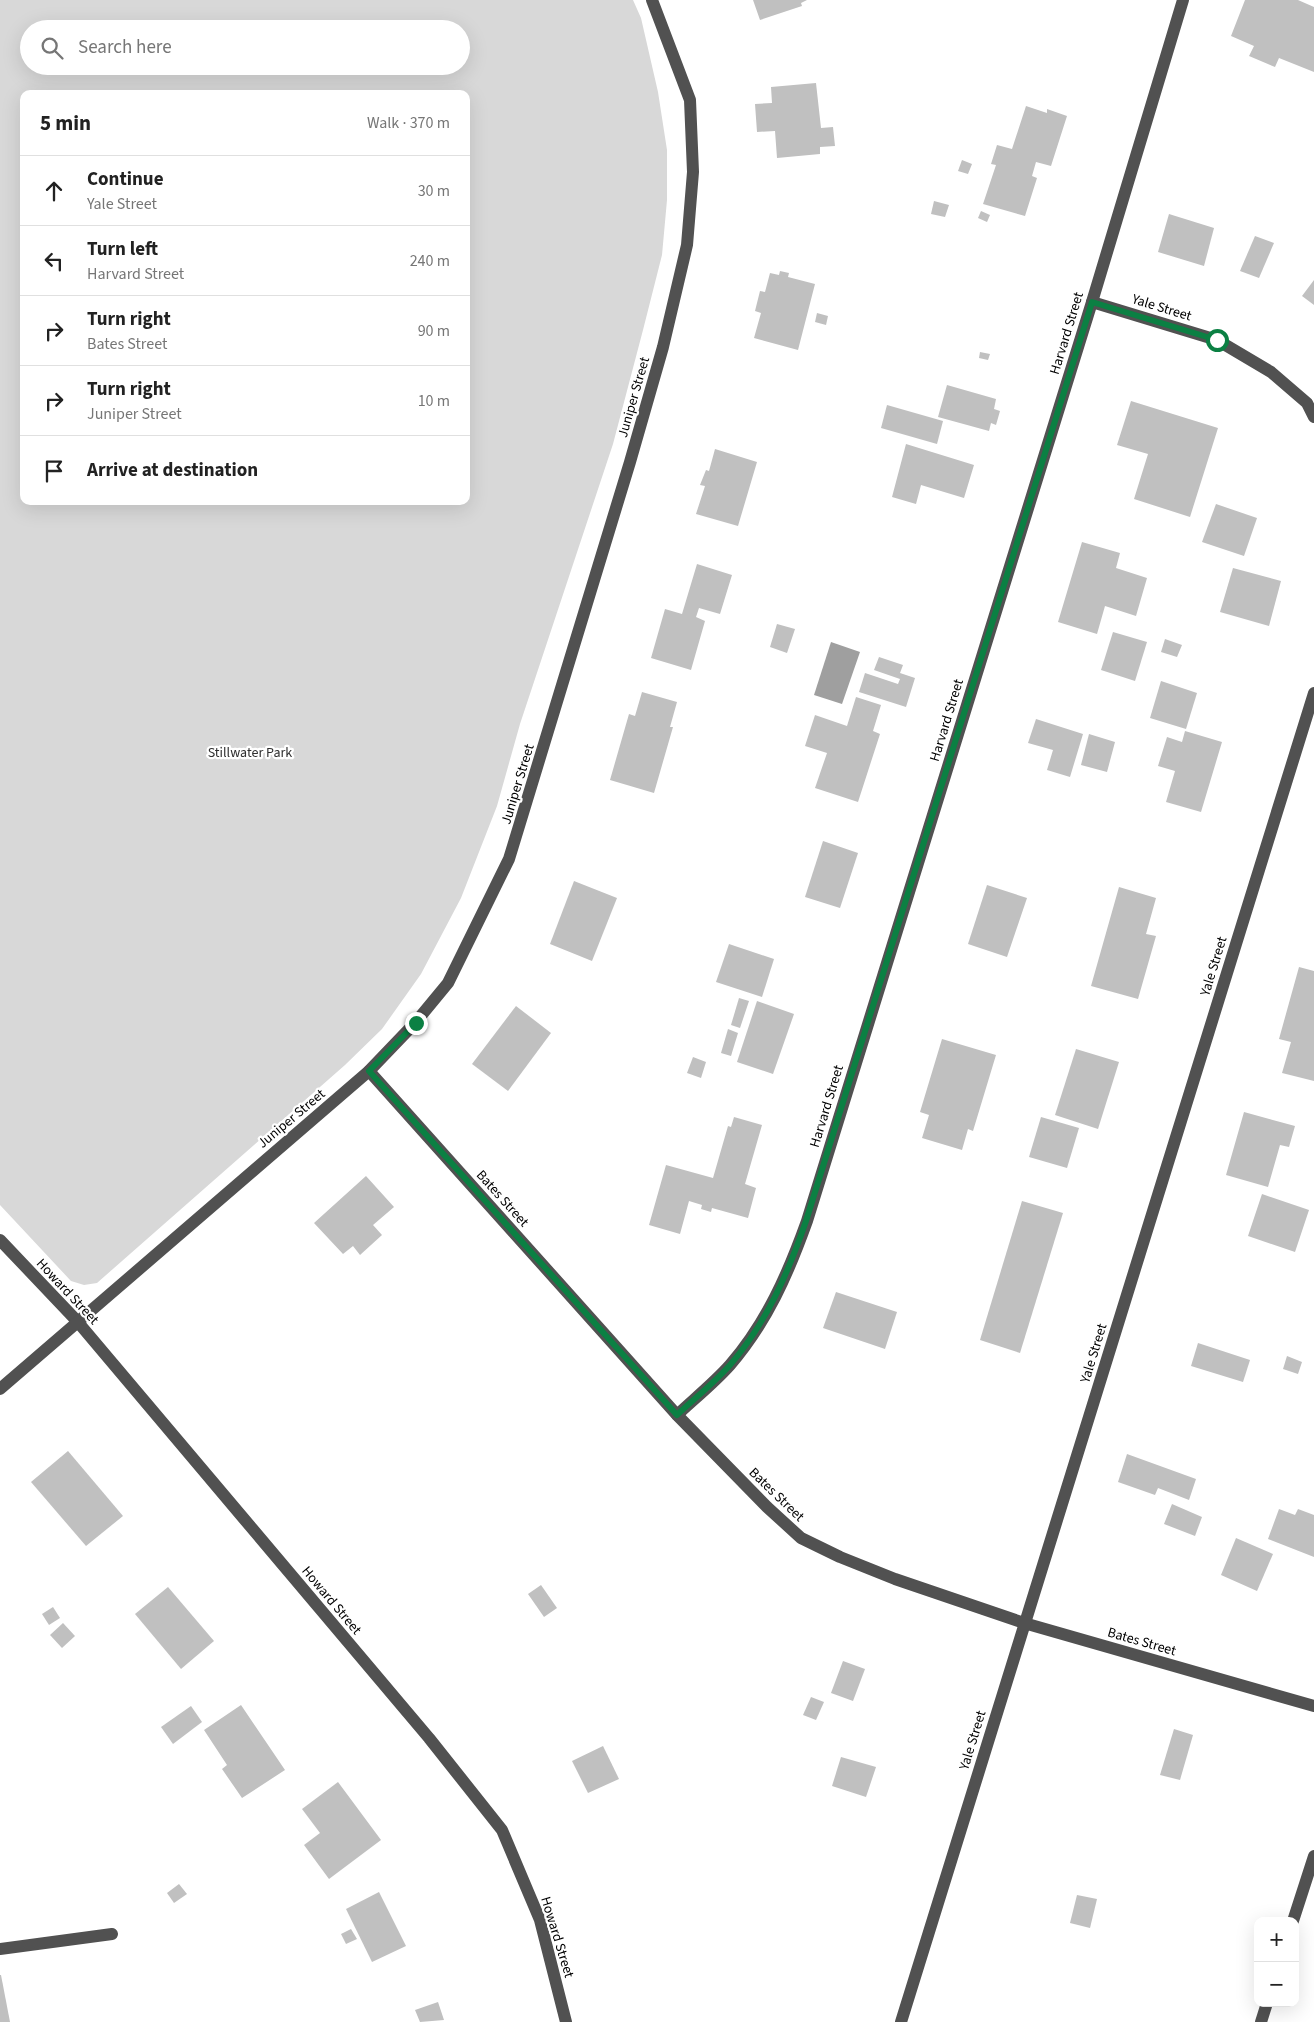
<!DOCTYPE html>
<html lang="en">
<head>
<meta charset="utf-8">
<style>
	body { margin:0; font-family:"Source Sans 3",sans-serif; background:#f2f2f2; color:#222 }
	.controls { position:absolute; right:15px; bottom:15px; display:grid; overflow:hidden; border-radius:10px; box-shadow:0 5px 20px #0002 }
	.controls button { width:45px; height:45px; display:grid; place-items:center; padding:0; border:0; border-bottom:1px solid #e0e0e0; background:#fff; color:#222; font:25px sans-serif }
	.stop { position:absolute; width:15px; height:15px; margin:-11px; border:4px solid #0b8043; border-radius:50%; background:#fff }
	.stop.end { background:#0b8043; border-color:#fff; box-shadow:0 1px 5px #0008 }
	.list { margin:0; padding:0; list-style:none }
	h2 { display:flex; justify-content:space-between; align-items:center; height:65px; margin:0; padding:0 20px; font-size:21px }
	h2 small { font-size:16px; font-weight:400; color:#767676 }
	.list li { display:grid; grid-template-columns:32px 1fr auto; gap:15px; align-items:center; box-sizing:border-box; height:70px; padding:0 20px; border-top:1px solid #e0e0e0 }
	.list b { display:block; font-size:19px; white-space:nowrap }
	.list p { margin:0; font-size:16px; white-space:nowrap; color:#767676 }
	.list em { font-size:16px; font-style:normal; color:#767676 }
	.icon { flex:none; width:28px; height:28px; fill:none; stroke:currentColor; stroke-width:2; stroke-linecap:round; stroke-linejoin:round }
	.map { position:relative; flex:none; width:1314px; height:2022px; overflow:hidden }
	.search { position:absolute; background:#fff; box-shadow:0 5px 20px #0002; left:20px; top:20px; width:450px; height:55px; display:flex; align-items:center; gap:12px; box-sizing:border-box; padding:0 18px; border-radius:28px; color:#767676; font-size:19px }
	.panel { position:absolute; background:#fff; box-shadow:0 5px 20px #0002; left:20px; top:90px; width:450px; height:415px; border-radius:10px }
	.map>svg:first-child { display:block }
</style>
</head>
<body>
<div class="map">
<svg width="1314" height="2022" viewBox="0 0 1314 2022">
	<rect width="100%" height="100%" fill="#fff"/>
	<path fill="#d8d8d8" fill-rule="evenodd" d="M0,0H633L641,18L658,92L667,150V200L662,255L643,330L613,444L520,724L497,806L461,898L421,974L382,1029L345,1065L97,1283L84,1285L71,1281L0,1205ZM29,29H461V66H29ZM24,94H466V501H24Z"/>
	<polygon fill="#9f9f9f" points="831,642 860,652 842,704 814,695"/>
	<g fill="#c0c0c0">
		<polygon points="753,0 807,0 801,3 802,6 760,20"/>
		<polygon points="1245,0 1298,0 1314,7 1314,72 1279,58 1275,67 1249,56 1254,46 1231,36"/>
		<polygon points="816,83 821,128 833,127 835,146 820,147 820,154 777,158 775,131 757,132 755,104 772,103 771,87"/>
		<polygon points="1026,106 1047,113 1047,109 1067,116 1051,166 1036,162 1032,176 1037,178 1025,216 983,204 996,165 991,164 997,145 1012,149"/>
		<polygon points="962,160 972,164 968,174 958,171"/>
		<polygon points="934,201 949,205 945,217 931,214"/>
		<polygon points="981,211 990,215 987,222 978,218"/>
		<polygon points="1169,214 1214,228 1204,266 1158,252"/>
		<polygon points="1255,236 1274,243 1259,278 1240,271"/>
		<polygon points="780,271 789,273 788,277 815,284 798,350 754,338 761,313 755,311 760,291 765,292 770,273 779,275"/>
		<polygon points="1314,280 1314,305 1302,296"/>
		<polygon points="817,313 828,316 826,325 815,322"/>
		<polygon points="980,352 990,354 988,360 979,358"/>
		<polygon points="947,385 996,399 994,409 1000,411 996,425 991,423 989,431 938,417"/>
		<polygon points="1131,401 1218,428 1190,517 1134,499 1148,454 1117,445"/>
		<polygon points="887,405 943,421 937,444 881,428"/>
		<polygon points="906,444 974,465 964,498 921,485 916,504 892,497"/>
		<polygon points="715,449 757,462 738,526 696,514 705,486 700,485 706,470 709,471"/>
		<polygon points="1216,504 1257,518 1244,556 1202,542"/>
		<polygon points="1082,542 1120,553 1116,568 1147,578 1136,616 1105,606 1097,634 1058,622"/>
		<polygon points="697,564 732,575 720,614 699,608 696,617 705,621 691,670 651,658 665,609 682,614"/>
		<polygon points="1233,568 1281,581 1269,626 1220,612"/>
		<polygon points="777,624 795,629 787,653 770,647"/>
		<polygon points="1113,632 1147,642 1135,681 1101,670"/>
		<polygon points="1165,639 1182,645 1177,657 1161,652"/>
		<polygon points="879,657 903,665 900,673 915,678 906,707 859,692 865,673 898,684 900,679 874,670"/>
		<polygon points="1161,681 1197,693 1186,729 1150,718"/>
		<polygon points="642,692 677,702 670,727 673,727 654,793 610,780 629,714 635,716"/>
		<polygon points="856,697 881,705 873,731 880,734 858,802 815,788 827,753 805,746 815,715 847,726"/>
		<polygon points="1036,719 1083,734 1070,777 1047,770 1053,750 1028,743"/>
		<polygon points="1185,731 1222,742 1201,812 1166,802 1175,771 1158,766 1167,737 1182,742"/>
		<polygon points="1089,734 1115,742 1107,772 1081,765"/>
		<polygon points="823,841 858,853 840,908 805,897"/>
		<polygon points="574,881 617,898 592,961 550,944"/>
		<polygon points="987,885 1027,898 1007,957 968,944"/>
		<polygon points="1119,887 1156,898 1146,934 1156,936 1138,999 1091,986"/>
		<polygon points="729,944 774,959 762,997 716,982"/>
		<polygon points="1299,967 1314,971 1314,1081 1282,1073 1291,1042 1279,1039"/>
		<polygon points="739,998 749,1001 740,1028 731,1025"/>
		<polygon points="757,1001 794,1014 773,1074 737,1062"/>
		<polygon points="516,1006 551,1033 508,1091 472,1064"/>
		<polygon points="728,1029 738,1033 731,1056 721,1053"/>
		<polygon points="942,1039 996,1055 973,1131 968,1129 962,1150 922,1138 929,1115 920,1112"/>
		<polygon points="1076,1049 1119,1062 1098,1129 1055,1115"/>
		<polygon points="693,1057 706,1062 701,1078 687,1073"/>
		<polygon points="1244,1112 1295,1126 1289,1147 1280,1145 1268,1187 1226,1175"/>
		<polygon points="734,1117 762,1125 745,1184 756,1188 748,1218 712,1208 711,1212 701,1209 702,1205 689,1201 680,1234 649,1225 666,1165 713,1178 728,1126 731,1127"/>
		<polygon points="1041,1117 1079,1128 1067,1168 1029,1157"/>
		<polygon points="366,1176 394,1207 373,1225 382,1235 360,1255 353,1246 343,1254 314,1223"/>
		<polygon points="1262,1194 1309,1210 1295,1252 1248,1236"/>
		<polygon points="1022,1201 1063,1213 1020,1353 980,1340"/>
		<polygon points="836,1292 897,1312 885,1349 823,1328"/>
		<polygon points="1198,1343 1250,1360 1243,1382 1191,1366"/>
		<polygon points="1287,1356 1302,1362 1298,1374 1283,1369"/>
		<polygon points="68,1451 123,1516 86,1546 31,1482"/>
		<polygon points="1127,1454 1196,1479 1189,1500 1158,1488 1155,1495 1118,1482"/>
		<polygon points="1172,1504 1202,1517 1195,1536 1164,1524"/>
		<polygon points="1279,1509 1295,1515 1298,1509 1314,1515 1314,1557 1268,1539"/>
		<polygon points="1236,1538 1273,1554 1257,1591 1221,1575"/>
		<polygon points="541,1585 557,1608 544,1617 528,1594"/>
		<polygon points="168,1587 214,1641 181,1669 135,1614"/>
		<polygon points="53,1607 60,1618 49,1625 42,1614"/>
		<polygon points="63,1623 75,1636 62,1648 50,1635"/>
		<polygon points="843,1661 865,1669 853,1701 831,1693"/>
		<polygon points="811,1697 824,1702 816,1720 803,1715"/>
		<polygon points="241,1705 285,1770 242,1798 222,1769 227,1765 204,1730"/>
		<polygon points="191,1706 202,1722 173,1744 161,1727"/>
		<polygon points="1174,1729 1193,1735 1180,1780 1160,1775"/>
		<polygon points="603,1746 619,1779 588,1793 572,1761"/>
		<polygon points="841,1757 876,1767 866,1797 832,1786"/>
		<polygon points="338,1782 381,1840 329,1879 304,1845 320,1833 302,1809"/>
		<polygon points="179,1884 187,1894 174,1903 167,1893"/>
		<polygon points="379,1892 406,1946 372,1962 346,1909"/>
		<polygon points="1077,1895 1097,1899 1090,1928 1070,1923"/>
		<polygon points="351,1929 357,1939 346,1944 341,1934"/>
		<polygon points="0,1975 1,1975 10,2022 0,2022"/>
		<polygon points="438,2002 444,2020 420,2022 415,2010"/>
	</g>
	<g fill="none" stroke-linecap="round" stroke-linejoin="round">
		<g stroke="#515151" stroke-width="12">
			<polyline points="1092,302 1217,340 1271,372 1307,403 1314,417"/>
			<polyline points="369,1071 677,1415 767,1507 801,1538 840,1557 895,1579 1024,1623 1314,1706"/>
			<polyline points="0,1240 77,1321 429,1738 502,1830 540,1920 566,2022"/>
			<polyline points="0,1389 369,1071 415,1023 448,983 509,859 630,462 663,347 687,245 693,172 690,100 652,0"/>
			<path d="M677,1415C694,1399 714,1383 730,1365C767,1322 788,1274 807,1221L1092,302L1183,0"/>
			<polyline points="1293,1921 1314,1856"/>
			<polyline points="0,1949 112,1934"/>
			<polyline points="901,2022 1314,693"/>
			<polyline points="1261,2022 1267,2003"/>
		</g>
	</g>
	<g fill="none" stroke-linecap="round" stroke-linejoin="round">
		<path stroke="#0b8043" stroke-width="6" d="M416,1023L369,1071L677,1415C694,1399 714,1383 730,1365C767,1322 788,1273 806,1221L1092,302L1217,340"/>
	</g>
	<g text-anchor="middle" stroke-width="4.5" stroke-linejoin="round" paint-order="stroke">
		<g font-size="14" fill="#000" stroke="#fff">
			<text transform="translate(1162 307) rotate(17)" y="5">Yale Street</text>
			<text transform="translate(1066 333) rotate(-73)" y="5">Harvard Street</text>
			<text transform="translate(633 397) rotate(-74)" y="5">Juniper Street</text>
			<text transform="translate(946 720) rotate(-73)" y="5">Harvard Street</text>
			<text transform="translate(517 784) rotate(-73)" y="5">Juniper Street</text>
			<text transform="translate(1213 966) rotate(-73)" y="5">Yale Street</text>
			<text transform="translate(826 1106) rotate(-73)" y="5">Harvard Street</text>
			<text transform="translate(291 1118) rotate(-40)" y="5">Juniper Street</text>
			<text transform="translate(503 1198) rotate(48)" y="5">Bates Street</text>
			<text transform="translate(68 1291) rotate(47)" y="5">Howard Street</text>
			<text transform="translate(1093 1353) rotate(-73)" y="5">Yale Street</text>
			<text transform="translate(777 1494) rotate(44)" y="5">Bates Street</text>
			<text transform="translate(332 1600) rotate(50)" y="5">Howard Street</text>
			<text transform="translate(1142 1641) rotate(16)" y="5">Bates Street</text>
			<text transform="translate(972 1740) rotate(-73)" y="5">Yale Street</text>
			<text transform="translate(558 1937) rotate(73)" y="5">Howard Street</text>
		</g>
		<g font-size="14" fill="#2f2f2f" stroke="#fff">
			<text x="250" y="757">Stillwater Park</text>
		</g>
	</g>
</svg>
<div class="controls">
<button>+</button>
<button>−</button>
</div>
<div class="stop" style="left:1217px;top:340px"></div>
<div class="stop end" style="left:416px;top:1023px"></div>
<div class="search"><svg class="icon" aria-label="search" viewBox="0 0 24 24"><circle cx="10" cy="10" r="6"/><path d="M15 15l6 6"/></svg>Search here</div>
<section class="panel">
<h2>5 min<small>Walk · 370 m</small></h2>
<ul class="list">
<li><svg class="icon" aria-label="ahead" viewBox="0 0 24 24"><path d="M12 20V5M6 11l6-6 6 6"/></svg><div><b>Continue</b><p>Yale Street</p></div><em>30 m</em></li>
<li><svg class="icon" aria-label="left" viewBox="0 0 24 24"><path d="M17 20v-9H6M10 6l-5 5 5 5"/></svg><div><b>Turn left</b><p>Harvard Street</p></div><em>240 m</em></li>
<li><svg class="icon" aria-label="right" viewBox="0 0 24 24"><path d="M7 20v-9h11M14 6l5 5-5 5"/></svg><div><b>Turn right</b><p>Bates Street</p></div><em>90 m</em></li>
<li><svg class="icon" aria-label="right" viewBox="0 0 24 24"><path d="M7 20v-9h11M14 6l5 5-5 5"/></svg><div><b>Turn right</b><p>Juniper Street</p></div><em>10 m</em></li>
<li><svg class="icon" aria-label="arrive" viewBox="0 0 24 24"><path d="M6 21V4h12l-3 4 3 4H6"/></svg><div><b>Arrive at destination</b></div></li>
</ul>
</section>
</div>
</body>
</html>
